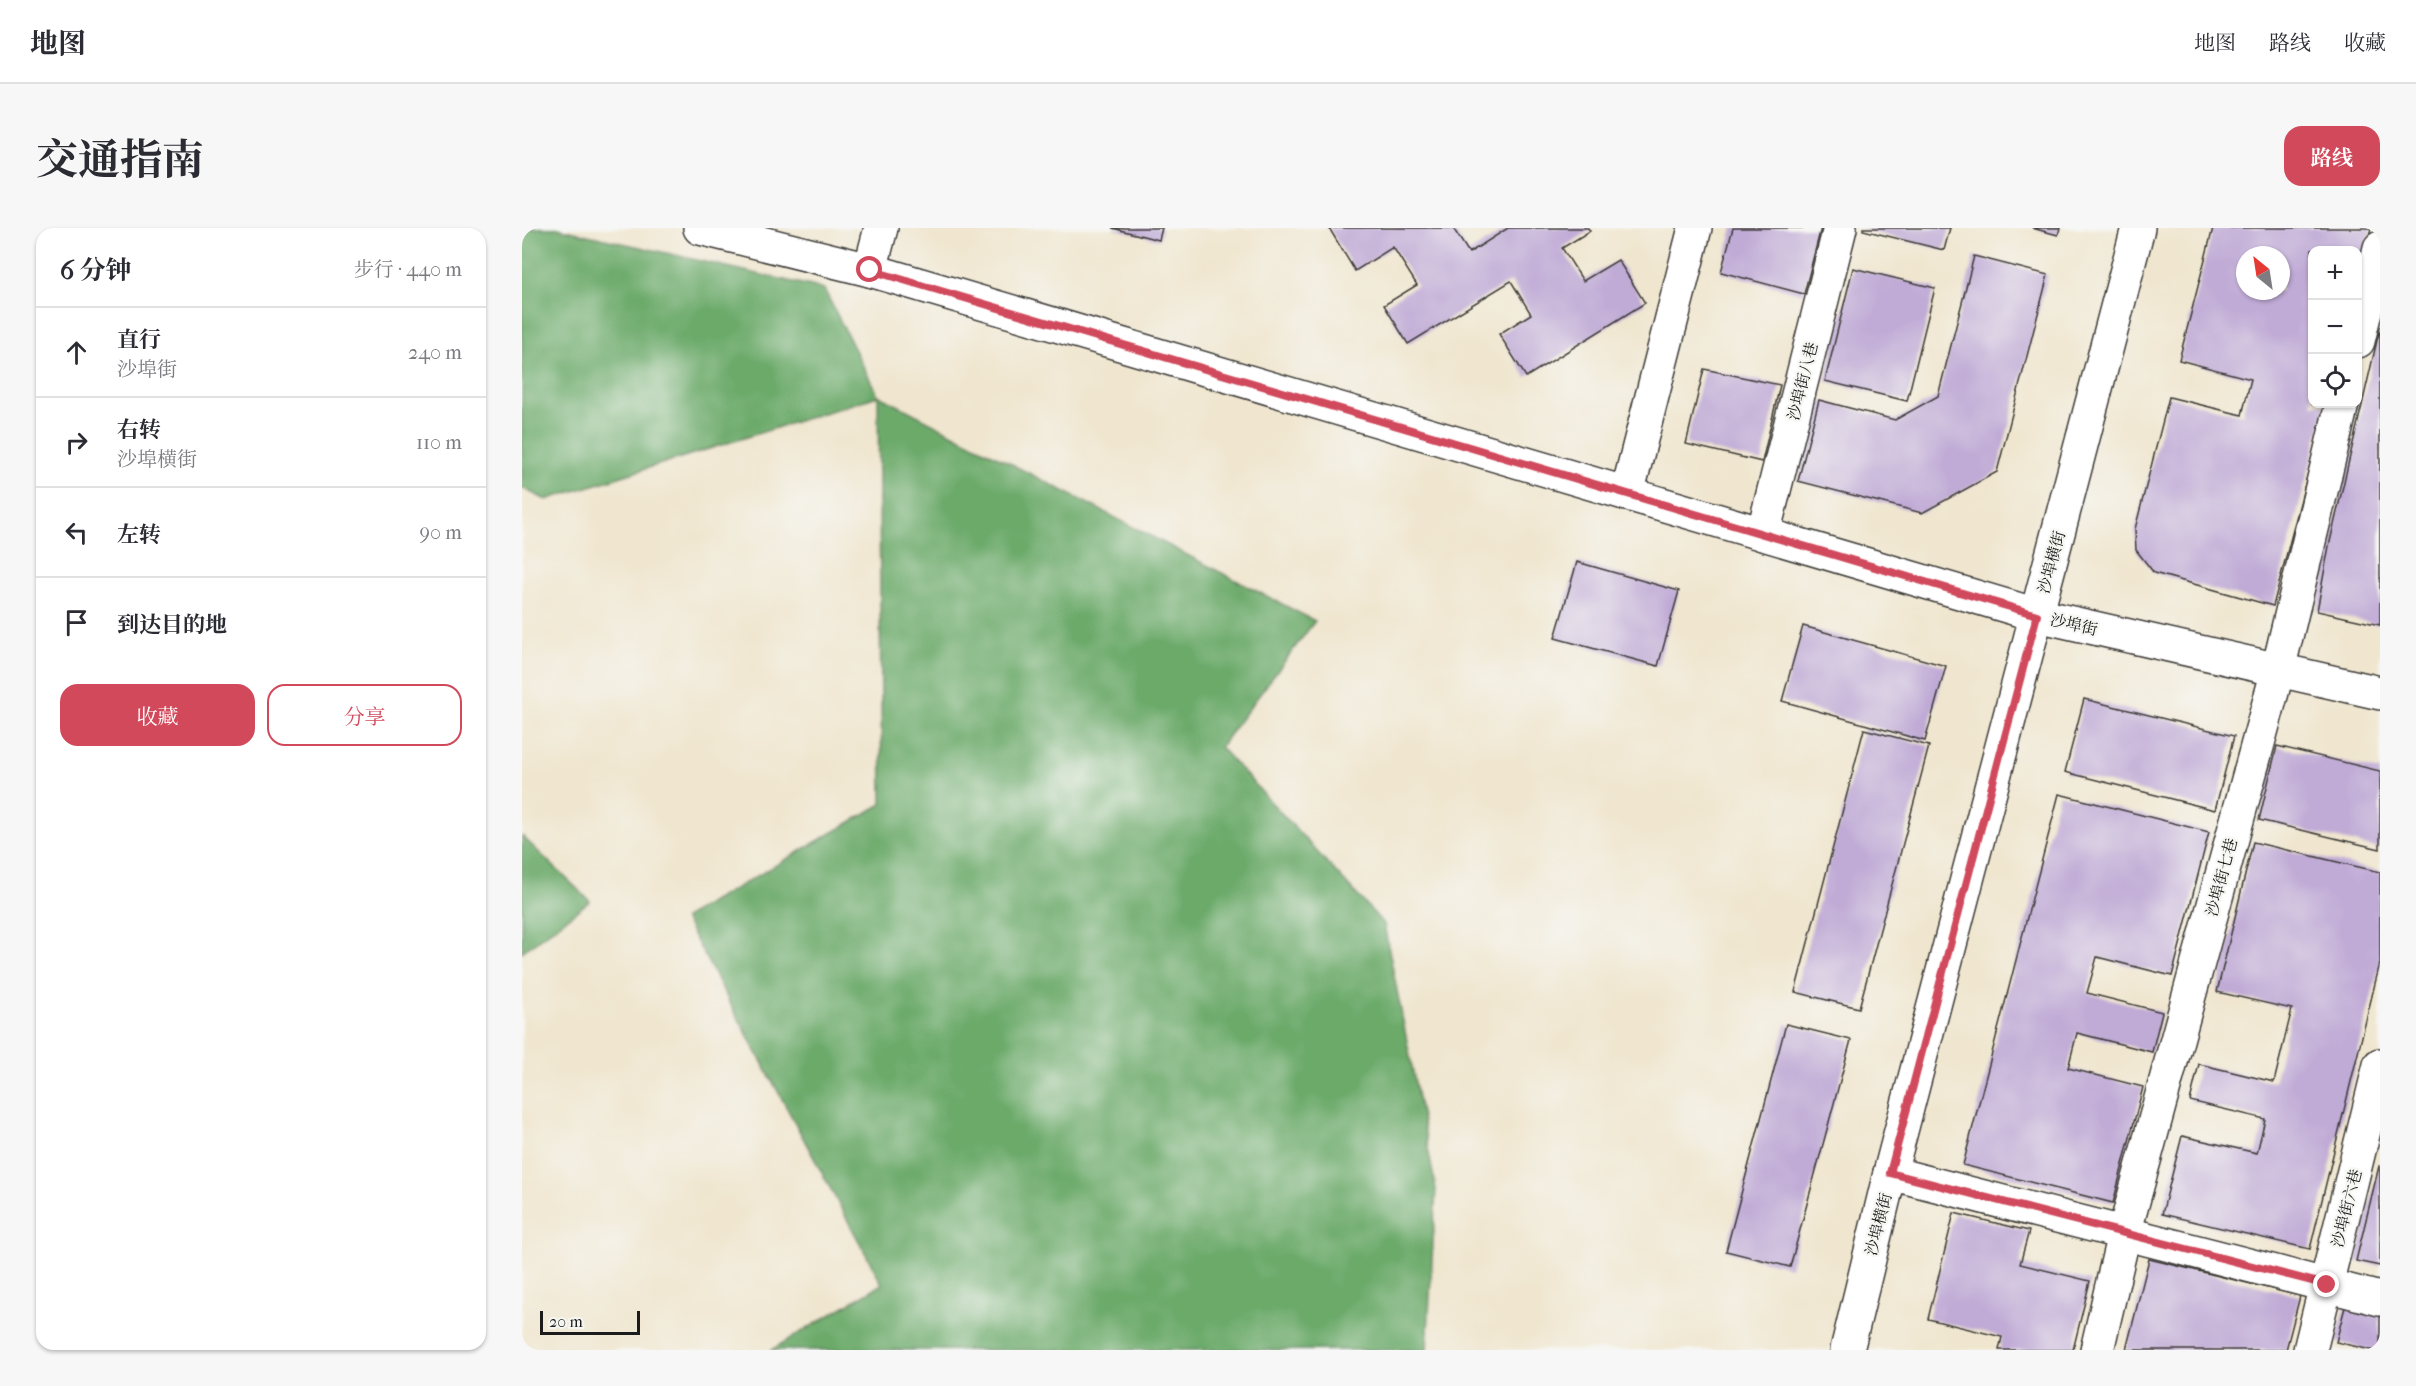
<!DOCTYPE html>
<html lang="zh">
<head>
<meta charset="utf-8">
<style>
	body { margin:0; font-family:"IM FELL French Canon","Noto Serif SC",serif; background:#f7f7f7; color:#2b2b33 }
	.controls { position:absolute; right:18px; top:18px; display:grid; overflow:hidden; border-radius:12px; box-shadow:0 2px 4px #0004 }
	.controls button { width:54px; height:54px; display:grid; place-items:center; padding:0; border:0; border-bottom:2px solid #e1e1e2; background:#fff; color:#2b2b33; font:30px sans-serif }
	.compass { position:absolute; left:1714px; top:18px; width:54px; height:54px; border-radius:50%; background:#fff; box-shadow:0 2px 4px #0004; rotate:330deg }
	.scale { position:absolute; left:18px; bottom:15px; width:100px; box-sizing:border-box; padding-left:6px; border:3px solid #1c1c1c; border-top:0; font-size:16px; line-height:21px; white-space:nowrap; color:#1c1c1c; -webkit-text-stroke:4px #f6f6f2; paint-order:stroke }
	.stop { position:absolute; width:18px; height:18px; margin:-14px; border:4px solid #d1495b; border-radius:50%; background:#fff }
	.stop.end { background:#d1495b; border-color:#fff; box-shadow:0 2px 6px #0008 }
	.list { margin:0; padding:0; list-style:none }
	h2 { display:flex; justify-content:space-between; align-items:center; height:78px; margin:0; padding:0 24px; font-size:26px }
	h2 small { font-size:20px; font-weight:400; color:#7c7c81 }
	.list li { display:grid; grid-template-columns:39px 1fr auto; gap:18px; align-items:center; box-sizing:border-box; height:90px; padding:0 24px; border-top:2px solid #e1e1e2 }
	.list b { display:block; font-size:22px; white-space:nowrap }
	.list p { margin:0; font-size:20px; white-space:nowrap; color:#7c7c81 }
	.list em { font-size:20px; font-style:normal; color:#7c7c81 }
	.actions { display:flex; gap:12px; padding:18px 24px }
	.actions a { flex:1; padding:14px 0; border:2px solid #d1495b; border-radius:18px; text-align:center; font-size:21px; color:#d1495b }
	.actions .main { background:#d1495b; color:#fff }
	.icon { flex:none; width:33px; height:33px; fill:none; stroke:currentColor; stroke-width:2; stroke-linecap:round; stroke-linejoin:round }
	.map { position:relative; flex:none; width:1858px; height:1122px; overflow:hidden; border-radius:18px }
	header { display:flex; align-items:center; gap:36px; box-sizing:border-box; height:84px; padding:0 30px; background:#fff; border-bottom:2px solid #e1e1e2 }
	header strong { font-size:28px }
	nav { display:flex; gap:33px; margin-inline-start:auto; font-size:21px }
	.intro { display:flex; align-items:center; justify-content:space-between; box-sizing:border-box; height:144px; padding:0 36px }
	h1 { margin:0; font-size:42px }
	.button { padding:15px 27px; border-radius:18px; background:#d1495b; color:#fff; font-size:21px; font-weight:700 }
	main { display:flex; gap:36px; padding:0 36px }
	aside { flex:1; background:#fff; border-radius:18px; box-shadow:0 2px 4px #0004 }
	.map>svg:first-child { display:block }
</style>
</head>
<body>
<header>
<strong>地图</strong>
<nav><a>地图</a><a>路线</a><a>收藏</a></nav>
</header>
<div class="intro"><h1>交通指南</h1><a class="button">路线</a></div>
<main>
<aside>
<h2>6 分钟<small>步行 · 440 m</small></h2>
<ul class="list">
<li><svg class="icon" aria-label="ahead" viewBox="0 0 24 24"><path d="M12 20V5M6 11l6-6 6 6"/></svg><div><b>直行</b><p>沙埠街</p></div><em>240 m</em></li>
<li><svg class="icon" aria-label="right" viewBox="0 0 24 24"><path d="M7 20v-9h11M14 6l5 5-5 5"/></svg><div><b>右转</b><p>沙埠横街</p></div><em>110 m</em></li>
<li><svg class="icon" aria-label="left" viewBox="0 0 24 24"><path d="M17 20v-9H6M10 6l-5 5 5 5"/></svg><div><b>左转</b></div><em>90 m</em></li>
<li><svg class="icon" aria-label="arrive" viewBox="0 0 24 24"><path d="M6 21V4h12l-3 4 3 4H6"/></svg><div><b>到达目的地</b></div></li>
</ul>
<div class="actions"><a class="main">收藏</a><a>分享</a></div>
</aside>
<div class="map">
<svg width="1858" height="1122" viewBox="0 0 1858 1122">
	<rect width="100%" height="100%" fill="#f6f6f2"/>
	<filter id="ink" filterUnits="userSpaceOnUse"><feTurbulence type="fractalNoise" baseFrequency=".0167" numOctaves="2"/><feDisplacementMap in="SourceGraphic" scale="12" xChannelSelector="R" yChannelSelector="G"/><feConvolveMatrix kernelMatrix="1 2 1 2 8 2 1 2 1" color-interpolation-filters="sRGB"/></filter>
	<filter id="wash" filterUnits="userSpaceOnUse"><feTurbulence type="fractalNoise" baseFrequency=".008" numOctaves="4" result="noise"/><feDisplacementMap in="SourceGraphic" scale="24" xChannelSelector="R" yChannelSelector="G"/><feGaussianBlur stdDeviation="1.35" result="paint"/><feColorMatrix in="noise" values="0 0 0 0 0 0 0 0 0 0 0 0 0 0 0 0 0 1.4 0 .05"/><feComposite in="paint" operator="in"/></filter>
	<g filter="url(#wash)">
		<rect width="100%" height="100%" fill="#f0e6cf"/>
		<g fill="#6caa6b" stroke="#446344" stroke-width="1.5">
			<polygon points="0,0 35,0 302,61 356,167 793,393 698,519 862,696 914,961 905,1122 249,1122 360,1056 162,690 360,576 356,168 24,272 0,260"/>
			<polygon points="0,608 68,673 0,724"/>
		</g>
		<g id="blocks">
			<g fill="#c0aad6" fill-rule="evenodd">
				<polygon points="590,0 640,0 637,12"/>
				<polygon points="807,0 931,0 947,25 986,0 1066,0 1068,3 1040,20 1061,53 1096,32 1123,75 1004,149 977,106 1009,86 989,53 886,116 862,77 895,57 871,19 833,43"/>
				<polygon points="1211,0 1299,0 1282,66 1199,44"/>
				<polygon points="1341,0 1428,0 1422,22 1341,2"/>
				<polygon points="1510,0 1538,0 1536,7"/>
				<path d="M1691,0H1849L1836,49V22H1790V176H1804L1751,378L1632,345L1614,322L1613,301L1647,169L1720,187L1729,151L1657,132ZM1723,27H1759V63H1723Z"/>
				<polygon points="1452,28 1526,47 1475,244 1400,285 1276,253 1297,172 1373,192 1416,168"/>
				<polygon points="1331,40 1413,60 1385,173 1303,153"/>
				<polygon points="1857,104 1858,104 1858,397 1795,383 1807,318"/>
				<polygon points="1182,141 1258,157 1240,234 1164,216"/>
				<polygon points="1055,334 1157,363 1136,438 1033,410"/>
				<polygon points="1281,398 1424,438 1403,513 1260,473"/>
				<polygon points="1562,471 1712,508 1693,582 1543,544"/>
				<polygon points="1342,501 1407,518 1337,780 1273,764"/>
				<polygon points="1755,518 1858,543 1858,621 1737,592"/>
				<polygon points="1537,566 1687,604 1650,748 1575,729 1565,765 1640,784 1630,824 1555,805 1546,840 1621,859 1591,975 1441,937"/>
				<polygon points="1731,614 1858,644 1858,735 1788,1021 1640,986 1660,908 1735,925 1743,891 1668,873 1677,836 1752,854 1770,781 1695,764"/>
				<polygon points="1264,796 1329,812 1268,1039 1204,1023"/>
				<polygon points="1857,938 1858,938 1858,1038 1834,1033"/>
				<polygon points="1432,985 1507,1003 1498,1036 1568,1053 1551,1122 1477,1122 1480,1109 1406,1091"/>
				<polygon points="1627,1031 1778,1068 1764,1122 1604,1122"/>
				<polygon points="1823,1079 1858,1087 1858,1122 1849,1122 1814,1114"/>
			</g>
		</g>
	</g>
	<g filter="url(#ink)">
		<use href="#blocks" fill-opacity="0" stroke="#3c3a37" stroke-width="1.5"/>
		<g fill="none" stroke-linecap="round" stroke-linejoin="round">
			<defs>
				<g id="minor">
					<polyline points="178,0 348,42 1515,387 1858,465"/>
					<polyline points="348,42 359,0"/>
					<polyline points="1836,113 1858,20"/>
					<polyline points="1105,266 1173,0"/>
					<polyline points="1241,306 1318,0"/>
					<polyline points="1368,945 1858,1071"/>
					<polyline points="1325,1122 1368,945 1616,0"/>
					<polyline points="1575,1122 1602,1006 1756,442 1820,176"/>
					<polyline points="1788,1122 1858,837"/>
				</g>
			</defs>
			<use href="#minor" stroke="#3c3a37" stroke-width="36"/>
			<use href="#minor" stroke="#fff" stroke-width="33"/>
		</g>
	</g>
	<g fill="none" stroke-linecap="round" stroke-linejoin="round" filter="url(#ink)">
		<polyline stroke="#d1495b" stroke-width="8" points="348,42 1515,387 1368,945 1805,1057"/>
	</g>
	<g text-anchor="middle" stroke-width="4.5" stroke-linejoin="round" paint-order="stroke">
		<g font-size="16" fill="#1c1c1c" stroke="#f6f6f2">
			<text transform="translate(1280 153) rotate(-76)" y="6">沙埠街八巷</text>
			<text transform="translate(1529 334) rotate(-75)" y="6">沙埠横街</text>
			<text transform="translate(1552 396) rotate(13)" y="6">沙埠街</text>
			<text transform="translate(1699 649) rotate(-75)" y="6">沙埠街七巷</text>
			<text transform="translate(1824 980) rotate(-76)" y="6">沙埠街六巷</text>
			<text transform="translate(1356 996) rotate(-76)" y="6">沙埠横街</text>
		</g>
	</g>
</svg>
<div class="controls">
<button>+</button>
<button>−</button>
<button><svg class="icon" aria-label="locate" viewBox="0 0 24 24"><circle cx="12" cy="12" r="6"/><path d="M12 2v4M12 18v4M2 12h4M18 12h4"/></svg></button>
</div>
<svg class="compass" viewBox="-18 -18 36 36"><path d="M0-13l5 13h-10z" fill="#e53935"/><path d="M0 13l5-13h-10z" fill="#7c7c81"/></svg>
<div class="scale">20 m</div>
<div class="stop" style="left:348px;top:42px"></div>
<div class="stop end" style="left:1805px;top:1057px"></div>
</div>
</main>
</body>
</html>
